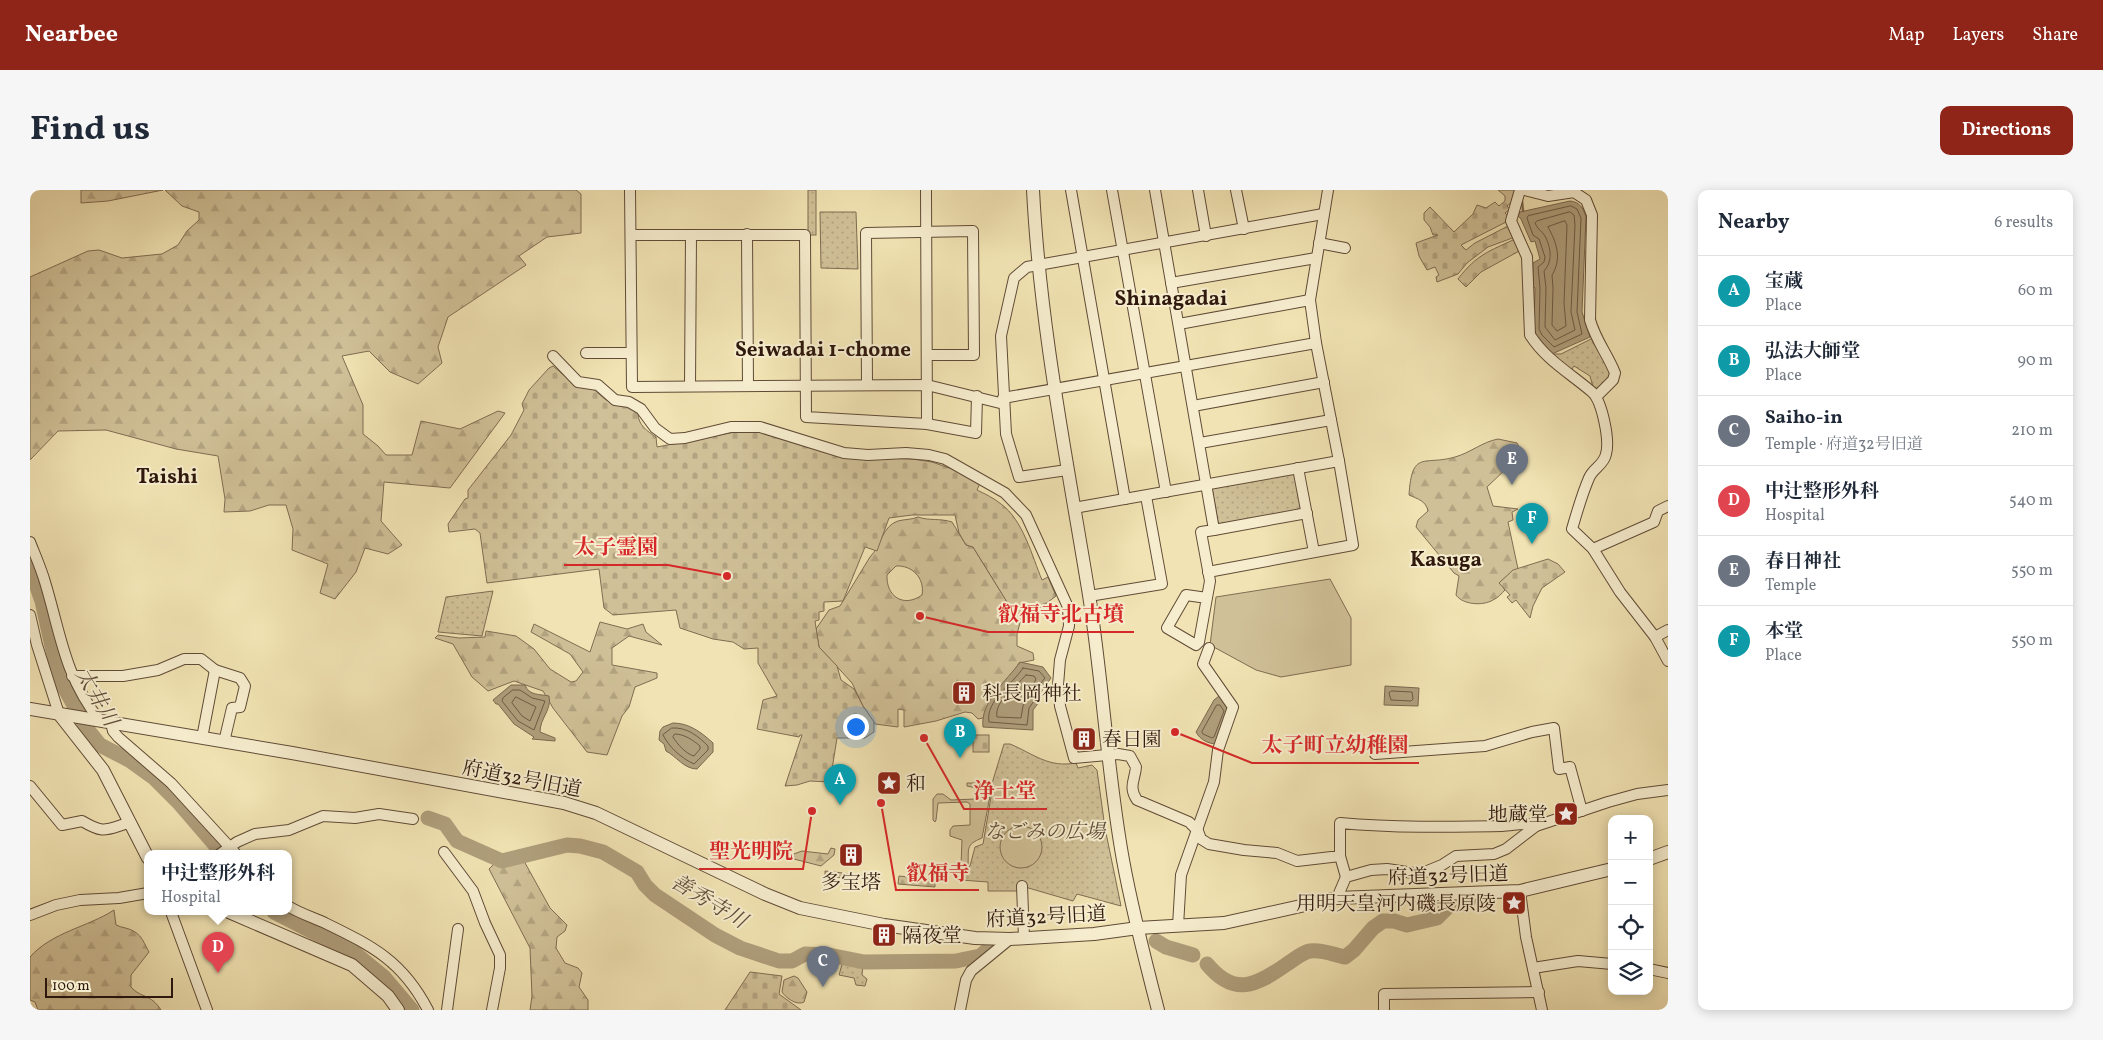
<!DOCTYPE html>
<html lang="en">
<head>
<meta charset="utf-8">
<style>
	body { margin:0; font-family:Vollkorn,"Noto Serif JP",serif; background:#f6f6f7; color:#1f2937 }
	.controls { position:absolute; right:15px; bottom:15px; display:grid; overflow:hidden; border-radius:10px; box-shadow:0 2px 12px #0003 }
	.controls button { width:45px; height:45px; display:grid; place-items:center; padding:0; border:0; border-bottom:1px solid #e0e1e3; background:#fff; color:#1f2937; font:25px sans-serif }
	.scale { position:absolute; left:15px; bottom:12px; width:128px; box-sizing:border-box; padding-left:5px; border:2px solid #2f180d; border-top:0; font-size:14px; line-height:18px; white-space:nowrap; color:#2f180d; -webkit-text-stroke:4px #f6edce; paint-order:stroke }
	.you { position:absolute; left:825px; top:536px; width:18px; height:18px; margin:-12px; border:4px solid #fff; border-radius:50%; background:#1a73e8; box-shadow:0 0 0 8px #1a73e833 }
	.badge { display:grid; place-items:center; width:32px; height:32px; border-radius:50%; background:#8f2418; color:#fff; font-size:16px; font-weight:700 }
	.pin { position:absolute; translate:-50% -41px; filter:drop-shadow(0 1px 2px #0008) }
	.pin::after { content:''; position:absolute; top:26px; width:18px; height:15px; background:inherit; clip-path:polygon(0 0,100% 0,50% 100%) }
	.popup { position:absolute; left:114px; top:660px; width:148px; height:65px; box-sizing:border-box; display:grid; place-content:center; border-radius:10px; background:#fff; filter:drop-shadow(0 1px 4px #0005); font-size:16px; white-space:nowrap; color:#747a83 }
	.popup b { font-size:19px; color:#1f2937 }
	.popup::after { content:''; position:absolute; left:50%; top:100%; margin-left:-10px; border:10px solid transparent; border-top-color:#fff }
	.list { margin:0; padding:0; list-style:none }
	h2 { display:flex; justify-content:space-between; align-items:center; height:65px; margin:0; padding:0 20px; font-size:21px }
	h2 small { font-size:16px; font-weight:400; color:#747a83 }
	.list li { display:grid; grid-template-columns:32px 1fr auto; gap:15px; align-items:center; box-sizing:border-box; height:70px; padding:0 20px; border-top:1px solid #e0e1e3 }
	.list b { display:block; font-size:19px; white-space:nowrap }
	.list p { margin:0; font-size:16px; white-space:nowrap; color:#747a83 }
	.list em { font-size:16px; font-style:normal; color:#747a83 }
	.icon { flex:none; width:28px; height:28px; fill:none; stroke:currentColor; stroke-width:2; stroke-linecap:round; stroke-linejoin:round }
	.map { position:relative; flex:none; width:1638px; height:820px; overflow:hidden; border-radius:10px }
	header { display:flex; align-items:center; gap:30px; box-sizing:border-box; height:70px; padding:0 25px; background:#8f2418; color:#fff }
	header strong { font-size:24px }
	nav { display:flex; gap:28px; margin-inline-start:auto; font-size:18px }
	.intro { display:flex; align-items:center; justify-content:space-between; box-sizing:border-box; height:120px; padding:0 30px }
	h1 { margin:0; font-size:35px }
	.button { padding:12px 22px; border-radius:10px; background:#8f2418; color:#fff; font-size:18px; font-weight:700 }
	main { display:flex; gap:30px; padding:0 30px }
	aside { flex:1; background:#fff; border-radius:10px; box-shadow:0 2px 12px #0003 }
	.map>svg:first-child { display:block }
</style>
</head>
<body>
<header>
<strong>Nearbee</strong>
<nav><a>Map</a><a>Layers</a><a>Share</a></nav>
</header>
<div class="intro"><h1>Find us</h1><a class="button">Directions</a></div>
<main>
<div class="map">
<svg width="1638" height="820" viewBox="0 0 1638 820">
	<defs>
		<pattern id="grass-dots" width="8" height="8" patternUnits="userSpaceOnUse" patternTransform="scale(1.25)"><rect width="8" height="8" fill="#d0c097"/><path d="M2 2h.1M6 6h.1" fill="none" stroke="#b3a481" stroke-width="1.8" stroke-linecap="round"/></pattern>
		<pattern id="forest-firs" width="22" height="20" patternUnits="userSpaceOnUse" patternTransform="scale(1.25)"><rect width="22" height="20" fill="#d0c097"/><path d="M5 1l3.5 6h-7zM16 11l3.5 6h-7z" fill="#b3a481"/></pattern>
		<pattern id="cemetery-stones" width="16" height="16" patternUnits="userSpaceOnUse" patternTransform="scale(1.25)"><rect width="16" height="16" fill="#d0c097"/><path d="M2 7V4a2 2 0 0 1 4 0v3zM10 15v-3a2 2 0 0 1 4 0v3z" fill="#b3a481"/></pattern>
	</defs>
	<rect width="100%" height="100%" fill="#f1e3b3"/>
	<filter id="stains"><feTurbulence type="fractalNoise" baseFrequency=".004" numOctaves="4"/><feColorMatrix values="0 0 0 0 .2 0 0 0 0 .09 0 0 0 0 .02 0 0 0 .5 -.17"/></filter>
	<radialGradient id="worn" r=".72"><stop offset=".6" stop-color="#630" stop-opacity="0"/><stop offset="1" stop-color="#630" stop-opacity=".3"/></radialGradient>
	<g fill="url(#grass-dots)" stroke="#806c52">
		<rect x="778" y="0" width="8" height="45"/>
		<polygon points="790,22 826,22 828,79 791,78"/>
		<polygon points="1563,148 1582,186 1568,199 1563,197 1560,186 1544,176 1540,182 1522,164 1531,164"/>
		<polygon points="1266,283 1275,323 1189,338 1182,298"/>
		<polygon points="463,401 452,446 408,442 416,407"/>
		<path d="M974,554H980C1004,564 1018,578 1046,573L1048,578L1062,575L1067,580L1075,638L1091,716L1047,704L1043,711L995,697L994,701H958V692L931,690L932,680L940,676L945,657L953,654L961,607L960,600Z"/>
		<polygon points="813,771 833,775 832,785 837,789 835,796 826,795 824,788 809,785"/>
	</g>
	<g fill="url(#forest-firs)" stroke="#806c52" fill-rule="evenodd">
		<polygon points="51,0 133,0 78,11 51,13"/>
		<polygon points="135,0 546,0 551,4 551,43 517,47 489,66 496,75 418,127 408,157 412,173 388,194 360,182 339,161 312,166 333,215 333,244 348,256 356,265 382,265 391,231 430,239 468,221 475,223 420,298 354,292 351,331 372,355 358,364 335,358 326,382 305,409 290,403 298,374 262,360 263,339 256,315 239,315 220,321 194,322 195,309 188,266 146,259 76,240 28,241 0,270 0,87 58,61 69,60 92,68 132,64 148,55 157,41 169,30 169,22 152,16"/>
		<path d="M1468,249L1487,253L1493,264V272L1479,276L1457,297L1463,316L1488,319L1482,322L1483,330L1478,332L1488,379L1483,381L1470,392L1475,400C1472,403 1468,408 1463,410C1453,416 1433,415 1426,405L1429,386L1424,383L1386,337L1388,330L1398,321C1396,311 1388,309 1379,305C1382,259 1394,276 1425,267C1440,263 1452,252 1468,249Z"/>
		<path d="M888,327C899,331 910,328 922,332L936,355L943,357L990,433L987,444V456L1003,463L1004,470L989,473L981,487L966,500L953,528L948,529L942,523L935,522L906,531L874,537V520L868,519V537L845,534L833,516L822,493L789,457L786,439L799,420L810,416L840,367C851,356 852,336 868,331C875,329 881,330 888,327ZM866,376C882,375 895,388 892,405C874,418 856,407 857,385Z"/>
		<polygon points="570,432 597,439 613,434 616,442 632,455 599,446 582,458 582,475 627,483 627,488 605,497 599,517 592,526 577,565 557,562 523,518 513,501 484,491 458,501 442,487 423,454 405,448 408,445 429,448 455,447 456,441 486,446 504,459 520,479 541,492 546,491 553,482 540,464 501,442 504,434 560,462"/>
		<polygon points="801,658 805,659 804,665 791,676 760,668 761,665 772,661 798,664"/>
		<polygon points="480,671 494,671 520,718 537,735 535,741 527,747 526,758 535,773 548,778 552,783 549,797 558,810 558,820 500,820 502,806 500,758 459,679 464,674"/>
		<polygon points="795,681 848,687 849,691 795,686"/>
		<polygon points="869,686 905,690 905,697 868,694"/>
		<path d="M84,720L86,735C92,738 100,738 105,742C112,746 115,755 119,762L101,785V797C112,809 120,803 131,820H8L5,812L0,810V767C22,742 58,737 84,720Z"/>
		<path d="M764,786L768,788L777,802L774,812C767,816 756,808 752,802L754,790Z"/>
	</g>
	<g fill="url(#cemetery-stones)" stroke="#806c52">
		<polygon points="1468,0 1486,0 1483,11 1477,16 1480,19 1475,23 1479,27 1478,31 1431,55 1436,60 1445,53 1480,35 1485,47 1458,57 1437,73 1428,84 1407,92 1406,87 1409,85 1405,77 1397,80 1389,66 1386,53 1408,45 1403,45 1400,37 1394,30 1394,23 1400,17 1424,42 1443,24 1447,15 1456,18 1465,12 1469,16 1475,11 1475,6"/>
		<path d="M1485,49L1491,60L1451,82L1436,97L1428,89C1447,64 1460,61 1485,49Z"/>
		<path d="M523,176L548,197H561L576,210L602,218L608,223C608,235 617,241 626,247L627,257L705,242H732L810,267L883,269L902,272L925,280L950,293L947,300C955,304 964,308 971,314C993,330 1002,366 1012,390L1018,387L1026,406L990,433L943,357L936,355L929,343L925,325H882L859,328L847,361L835,357L813,411L794,412V421L789,422V430L785,431L789,457L807,476L811,490L824,499L833,516L844,532V542L835,548H807L800,592L780,591L767,595L755,596L772,545H770L769,547L727,539L733,510L747,506L728,473V458L714,459L703,452L683,449L650,438L646,420L583,425L574,418L569,379L457,393L450,343L445,339L419,342L418,334L435,309L438,308V300L481,245L494,220L492,214L499,200L519,178Z"/>
		<polygon points="1518,369 1528,374 1535,382 1512,398 1503,416 1500,428 1486,410 1482,413 1477,407 1480,405 1469,393 1483,380"/>
		<rect x="943" y="545" width="16" height="17"/>
		<polygon points="720,782 752,786 749,804 771,820 695,820"/>
	</g>
	<g fill="#d0c097" stroke="#806c52">
		<polygon points="1300,389 1321,428 1321,475 1251,487 1226,480 1180,455 1186,407"/>
		<path d="M937,593H950L957,597L960,606L952,648C935,655 939,658 938,676L934,678L931,675L932,650L920,646V640L923,636L940,635V614L937,612L908,613L906,630L905,632L903,630V609L907,604H913L921,610L946,609L947,598L937,596Z"/>
		<circle cx="991" cy="657" r="21"/>
	</g>
	<g fill="#af9e7b" stroke="#7c684f">
		<path d="M1540,11C1550,12 1553,18 1556,27L1552,122L1560,147L1522,164L1507,147L1504,140L1505,98L1503,96V73L1510,69L1505,51L1501,52L1491,29L1488,26L1490,22Z"/>
		<path d="M990,472L1013,477L1021,488L1011,502L1009,512L1003,520V540L953,537C950,511 977,491 990,472Z"/>
		<path d="M481,495H495C499,506 510,504 519,506C522,520 510,528 510,542L525,548V551L502,549L504,547L484,534L468,514H466L463,510Z"/>
		<polygon points="1355,496 1389,498 1388,516 1354,515"/>
		<path d="M1189,506L1199,518L1187,554C1179,554 1170,550 1166,542L1184,510Z"/>
		<path d="M643,533C659,533 671,542 683,553V562L667,579C654,579 646,566 636,561L634,554L629,550L630,541L633,537Z"/>
	</g>
	<g fill="none" stroke-linecap="round" stroke-linejoin="round">
		<g stroke="#6f5b44" stroke-width="1">
			<polygon points="1541,16 1547,19 1551,28 1547,122 1552,144 1524,157 1512,145 1509,139 1510,98 1508,77 1514,72 1515,67 1509,49 1503,45 1497,28 1498,26"/>
			<path d="M1540,22L1544,25L1545,35L1541,122L1545,140L1525,150L1515,137L1516,98L1514,81C1523,71 1521,58 1515,46C1512,41 1507,39 1505,33L1507,31Z"/>
			<path d="M1535,31L1537,35L1534,113L1536,136L1527,141L1522,135L1523,98L1522,85C1532,69 1527,53 1518,37Z"/>
			<path d="M993,478L1009,481L1015,488L1006,499L1004,511L999,518L997,535L959,532C955,511 983,494 993,478Z"/>
			<path d="M996,485L1004,486L1006,489L993,516L991,528L967,527C964,511 987,496 996,485Z"/>
			<polygon points="483,500 490,500 502,508 515,511 504,540 488,531 472,511 473,508"/>
			<polygon points="1362,501 1382,502 1383,509 1381,511 1361,510 1359,503"/>
			<polygon points="486,507 506,517 500,531 492,526 482,513"/>
			<polygon points="1187,515 1190,515 1194,521 1184,547 1182,548 1173,544 1172,542"/>
			<path d="M642,538C657,537 668,546 678,556V560L664,574C651,568 639,557 633,545Z"/>
			<path d="M645,544C654,544 663,550 670,556V559L664,566C656,564 647,554 643,547Z"/>
		</g>
		<polyline stroke="#7c684f" stroke-width="2.5" points="1492,11 1493,21"/>
		<g stroke="#af9e7b" stroke-width="15">
			<polyline points="0,377 12,411 29,488 57,539 70,555 99,570 124,588 150,614 193,664"/>
			<polyline points="398,628 415,634 427,651 472,671 537,655 550,656 573,662 607,682 615,695 625,705 685,745 710,758 749,771 762,771 775,764 799,765 834,772 926,771 950,766 961,757"/>
			<polyline points="244,722 326,764 354,787 382,820"/>
			<polyline points="1126,751 1136,757 1163,765"/>
			<path d="M1177,774C1204,807 1226,796 1257,774C1263,770 1273,762 1280,761C1292,759 1304,765 1315,767L1324,760L1343,738L1353,731H1364L1377,735L1407,728L1422,713L1439,710"/>
		</g>
		<defs>
			<g id="minor">
				<polyline points="600,0 602,197 897,195 974,214"/>
				<polyline points="896,0 897,234"/>
				<polyline points="1041,0 1095,309"/>
				<polyline points="1082,0 1136,302"/>
				<polyline points="1125,0 1184,340 1171,342 1180,391 1169,452 1166,455 1137,438 1156,405 1177,408"/>
				<polyline points="1168,0 1176,46"/>
				<polyline points="1206,0 1214,39"/>
				<path d="M1490,0L1481,31L1497,67L1500,145C1516,170 1540,183 1562,202C1572,211 1580,250 1576,264C1574,275 1563,278 1559,288C1552,304 1547,322 1542,339L1563,359L1590,402L1625,447L1638,471"/>
				<path d="M1495,0L1518,6L1544,2L1556,10L1562,25L1560,130C1566,151 1577,163 1585,183L1583,190L1567,206"/>
				<polyline points="717,44 718,195"/>
				<polyline points="601,45 775,45 776,227 897,234 946,243 947,206"/>
				<polyline points="1289,53 1315,58"/>
				<polyline points="1141,93 1286,68"/>
				<polyline points="1149,134 1280,110"/>
				<polyline points="556,163 601,163"/>
				<path d="M523,166L548,192L568,195L585,210L599,212L611,219L625,238L640,249L655,248L701,237H730L814,263L838,265L876,263L899,265L915,269L975,303L996,325L1038,417L1039,436L1030,470L1028,495L1030,516L1044,568L1088,564L1100,566L1106,577C1105,590 1098,597 1107,610L1159,632L1168,641L1171,649L1179,654L1214,660L1247,663L1267,671L1310,666V633C1364,638 1418,637 1472,636C1483,636 1496,631 1506,636"/>
				<polyline points="837,194 836,43 943,41 944,165 897,165"/>
				<polyline points="660,196 661,45"/>
				<polyline points="973,208 1286,153"/>
				<polyline points="1163,216 1294,192"/>
				<polyline points="1170,253 1301,230"/>
				<polyline points="1268,278 1284,362"/>
				<polyline points="1037,280 989,287 976,244 971,146 984,88 997,77 1293,24"/>
				<polyline points="1044,318 1309,271 1286,153 1280,110 1298,0"/>
				<polyline points="1184,340 1277,323"/>
				<path d="M0,352C5,365 11,378 15,392C31,445 34,485 70,531"/>
				<polyline points="1563,359 1624,332 1628,321 1638,316"/>
				<polyline points="1178,382 1323,355 1309,271"/>
				<polyline points="1059,406 1132,394 1116,306"/>
				<polyline points="0,425 7,455 29,524"/>
				<polyline points="1625,447 1638,440"/>
				<polyline points="42,486 93,486 128,480 154,469 171,469 185,480 210,488 215,496 210,517 202,518 194,552"/>
				<polyline points="81,533 83,541 88,547 141,593 206,664"/>
				<polyline points="172,548 185,480"/>
				<polyline points="1345,564 1455,556 1502,542 1524,538 1529,579 1540,577 1552,621"/>
				<path d="M0,596L32,635L52,631C74,644 75,640 98,633"/>
				<polyline points="414,662 443,701 455,733 470,765 470,778 462,820"/>
				<polyline points="190,664 207,652 225,644 259,640 293,626 325,628 349,624 383,629"/>
				<polyline points="1310,666 1316,687"/>
				<polyline points="992,696 994,748"/>
				<polyline points="1490,701 1496,747 1512,820"/>
				<polyline points="1307,708 1316,687 1341,680 1357,679 1390,684 1412,675 1426,666 1464,664 1476,659 1506,636 1578,612 1607,604 1638,600"/>
				<path d="M258,716C269,723 282,727 293,732C342,756 372,770 398,820"/>
				<polyline points="141,722 177,820"/>
				<polyline points="0,725 26,715 50,710 89,708 118,703"/>
				<polyline points="1148,736 1151,685 1184,592 1188,560 1203,517 1173,474 1179,458"/>
				<polyline points="1503,778 1548,771 1582,774"/>
				<polyline points="1619,779 1638,783"/>
				<polyline points="417,820 428,739"/>
				<polyline points="930,820 936,790 941,781 980,749"/>
				<polyline points="1354,820 1354,804 1509,802"/>
			</g>
			<g id="tertiary">
				<path d="M1003,0C1010,137 1037,270 1059,405C1073,493 1077,582 1093,670C1102,720 1115,770 1128,820"/>
				<polyline points="0,519 262,563 534,613 566,623 735,704 770,718 854,735 945,748 980,749 1064,744 1108,738 1194,733 1307,708 1490,701 1582,679"/>
				<polyline points="29,524 73,580 118,668"/>
				<polyline points="1619,669 1638,662"/>
				<polyline points="199,722 322,775 358,806 368,820"/>
			</g>
		</defs>
		<use href="#minor" stroke="#604b36" stroke-width="12"/>
		<use href="#tertiary" stroke="#604b36" stroke-width="14"/>
		<use href="#minor" stroke="#f6edce" stroke-width="10"/>
		<use href="#tertiary" stroke="#f6edce" stroke-width="12"/>
	</g>
	<defs>
		<symbol id="building-square" viewBox="-11 -11 22 22"><rect x="-9" y="-9" width="18" height="18" rx="4" fill="#8f2418" stroke="#f6edce"/><path d="M-4-6H4V6H1V3H-1V6H-4ZM-2.5-4.3h1.7v1.8h-1.7ZM.8-4.3h1.7v1.8H.8ZM-2.5-1h1.7V.8h-1.7ZM.8-1h1.7V.8H.8Z" fill="#fff"/></symbol>
		<symbol id="sight-square" viewBox="-11 -11 22 22"><rect x="-9" y="-9" width="18" height="18" rx="4" fill="#8f2418" stroke="#f6edce"/><path d="M0-6L1.8-2.2L6-1.7L2.9 1.2L3.7 5.4L0 3.3L-3.7 5.4L-2.9 1.2L-6-1.7L-1.8-2.2Z" fill="#fff"/></symbol>
	</defs>
	<g fill-rule="evenodd">
		<use href="#building-square" x="920" y="489" width="28" height="28"/>
		<use href="#building-square" x="1040" y="535" width="28" height="28"/>
		<use href="#sight-square" x="845" y="579" width="28" height="28"/>
		<use href="#sight-square" x="1522" y="610" width="28" height="28"/>
		<use href="#building-square" x="807" y="651" width="28" height="28"/>
		<use href="#sight-square" x="1470" y="699" width="28" height="28"/>
		<use href="#building-square" x="840" y="731" width="28" height="28"/>
	</g>
	<g text-anchor="middle" stroke-width="4" stroke-linejoin="round" paint-order="stroke">
		<g font-size="20" fill="#2f180d" stroke="#f6edce" text-anchor="start">
			<text x="952" y="510">科長岡神社</text>
			<text x="1072" y="556">春日園</text>
			<text x="876" y="600">和</text>
			<text x="1518" y="631" text-anchor="end">地蔵堂</text>
			<text x="821" y="699" text-anchor="middle">多宝塔</text>
			<text x="1466" y="720" text-anchor="end">用明天皇河内磯長原陵</text>
			<text x="872" y="752">隔夜堂</text>
		</g>
		<g font-size="20" fill="#2f180d" stroke="#f6edce">
			<text transform="translate(492 588) rotate(11)" y="7">府道32号旧道</text>
			<text transform="translate(1418 685) rotate(-2)" y="7">府道32号旧道</text>
			<text transform="translate(1016 726) rotate(-3)" y="7">府道32号旧道</text>
		</g>
		<g font-size="20" font-style="italic" fill="#5f4a36" stroke="#f6edce">
			<text x="1015" y="648">なごみの広場</text>
		</g>
		<g font-size="21" font-weight="bold" fill="#2f180d" stroke="#f6edce">
			<text x="1141" y="115">Shinagadai</text>
			<text x="793" y="166">Seiwadai 1-chome</text>
			<text x="137" y="293">Taishi</text>
			<text x="1416" y="376">Kasuga</text>
		</g>
		<g font-size="21" font-style="italic" fill="#624e39" stroke="#f6edce">
			<text transform="translate(67 507) rotate(60)" y="7">太井川</text>
			<text transform="translate(679 711) rotate(31)" y="7">善秀寺川</text>
		</g>
	</g>
	<path fill="none" stroke="#d62828" stroke-width="2" d="M697 386L638 375H534M890 426L958 442H1104M1145 542L1222 573H1389M894 548L934 619H1017M782 621L773 679H669M851 613L866 700H949"/>
	<g fill="#d62828" stroke="#f6edce" stroke-width="2">
		<circle cx="697" cy="386" r="5"/>
		<circle cx="890" cy="426" r="5"/>
		<circle cx="1145" cy="542" r="5"/>
		<circle cx="894" cy="548" r="5"/>
		<circle cx="782" cy="621" r="5"/>
		<circle cx="851" cy="613" r="5"/>
	</g>
	<g font-size="21" text-anchor="middle" font-weight="bold" fill="#d62828" stroke="#f6edce" stroke-width="4" stroke-linejoin="round" paint-order="stroke">
		<text x="586" y="364">太子霊園</text>
		<text x="1031" y="431">叡福寺北古墳</text>
		<text x="1305" y="562">太子町立幼稚園</text>
		<text x="975" y="608">浄土堂</text>
		<text x="721" y="668">聖光明院</text>
		<text x="908" y="690">叡福寺</text>
	</g>
	<rect width="100%" height="100%" filter="url(#stains)"/>
	<rect width="100%" height="100%" fill="url(#worn)"/>
</svg>
<div class="controls">
<button>+</button>
<button>−</button>
<button><svg class="icon" aria-label="locate" viewBox="0 0 24 24"><circle cx="12" cy="12" r="6"/><path d="M12 2v4M12 18v4M2 12h4M18 12h4"/></svg></button>
<button><svg class="icon" aria-label="layers" viewBox="0 0 24 24"><path d="M12 4l9 5-9 5-9-5zM3 14l9 5 9-5"/></svg></button>
</div>
<div class="scale">100 m</div>
<div class="you"></div>
<div class="pin badge" style="left:810px;top:615px;background:#0f9aa8">A</div>
<div class="pin badge" style="left:930px;top:568px;background:#0f9aa8">B</div>
<div class="pin badge" style="left:793px;top:797px;background:#6b7280">C</div>
<div class="pin badge" style="left:188px;top:783px;background:#e0444e">D</div>
<div class="popup"><b>中辻整形外科</b>Hospital</div>
<div class="pin badge" style="left:1482px;top:295px;background:#6b7280">E</div>
<div class="pin badge" style="left:1502px;top:354px;background:#0f9aa8">F</div>
</div>
<aside>
<h2>Nearby<small>6 results</small></h2>
<ul class="list">
<li><span class="badge" style="background:#0f9aa8">A</span><div><b>宝蔵</b><p>Place</p></div><em>60 m</em></li>
<li><span class="badge" style="background:#0f9aa8">B</span><div><b>弘法大師堂</b><p>Place</p></div><em>90 m</em></li>
<li><span class="badge" style="background:#6b7280">C</span><div><b>Saiho-in</b><p>Temple · 府道32号旧道</p></div><em>210 m</em></li>
<li><span class="badge" style="background:#e0444e">D</span><div><b>中辻整形外科</b><p>Hospital</p></div><em>540 m</em></li>
<li><span class="badge" style="background:#6b7280">E</span><div><b>春日神社</b><p>Temple</p></div><em>550 m</em></li>
<li><span class="badge" style="background:#0f9aa8">F</span><div><b>本堂</b><p>Place</p></div><em>550 m</em></li>
</ul>
</aside>
</main>
</body>
</html>
